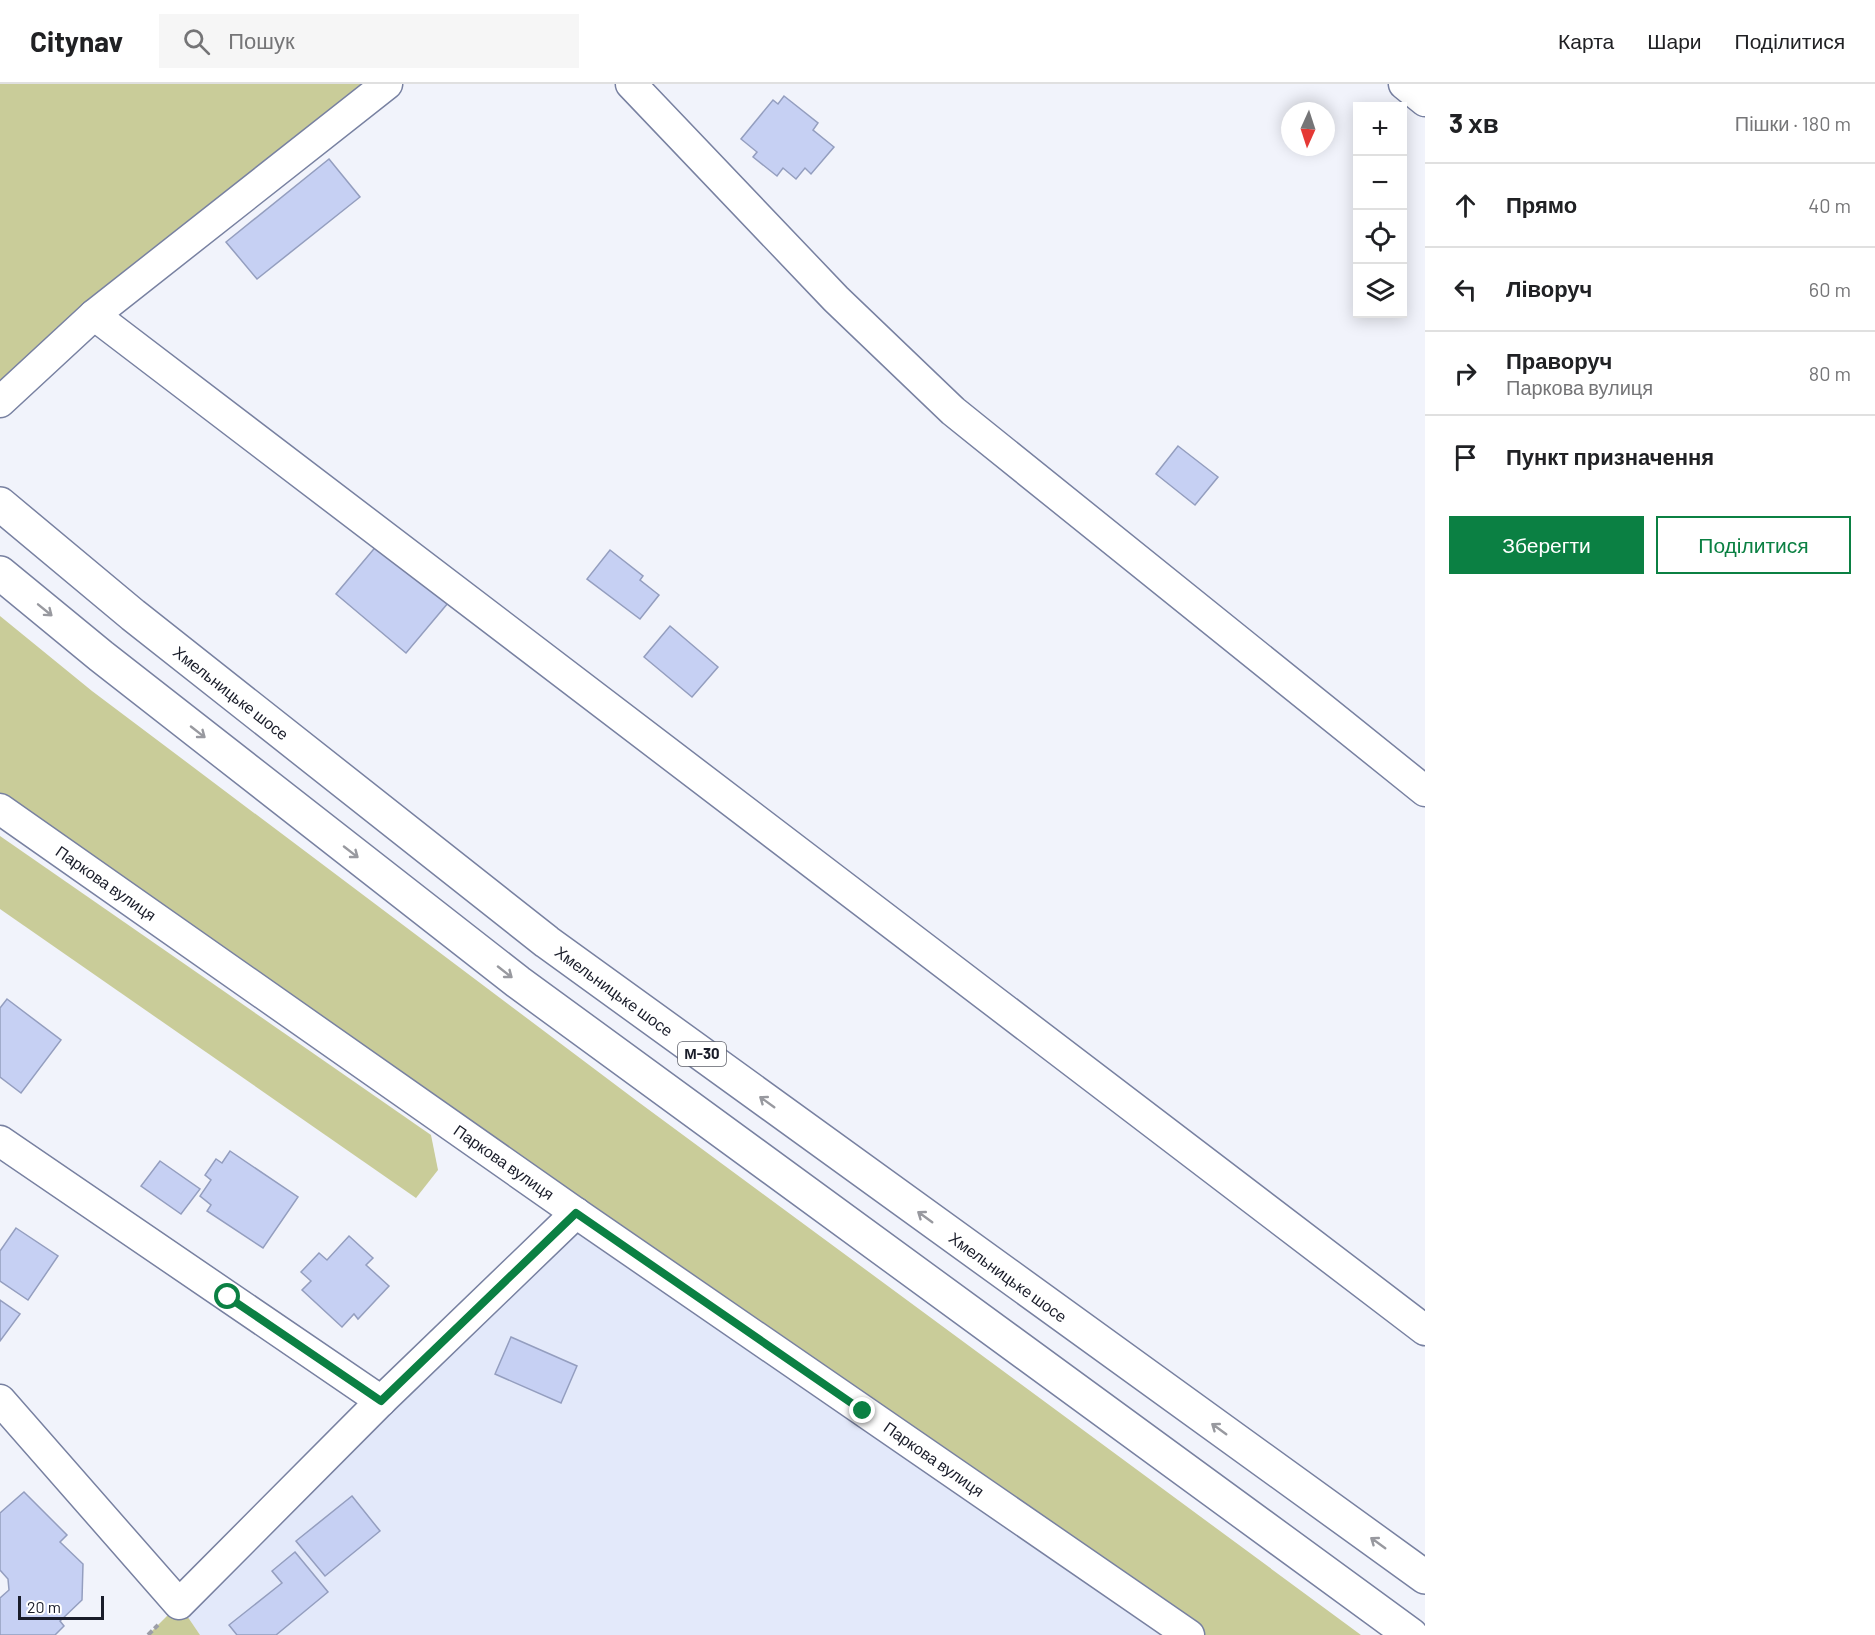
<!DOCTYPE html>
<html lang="uk">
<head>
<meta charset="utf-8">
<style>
	body { margin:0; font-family:Barlow,sans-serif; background:#f6f6f6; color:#202124 }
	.controls { position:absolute; right:18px; top:18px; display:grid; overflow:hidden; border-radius:0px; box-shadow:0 3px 15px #0003 }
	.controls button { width:54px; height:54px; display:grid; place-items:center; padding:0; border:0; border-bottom:2px solid #e0e0e0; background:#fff; color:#202124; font:30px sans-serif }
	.compass { position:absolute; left:1281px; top:18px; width:54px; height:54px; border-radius:50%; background:#fff; box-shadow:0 3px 15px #0003; rotate:183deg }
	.scale { position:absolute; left:18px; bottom:15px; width:86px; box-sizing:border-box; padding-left:6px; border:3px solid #191c29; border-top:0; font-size:16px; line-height:21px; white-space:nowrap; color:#191c29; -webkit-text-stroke:4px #fff; paint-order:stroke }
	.stop { position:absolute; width:18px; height:18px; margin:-14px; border:4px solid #0b8043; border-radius:50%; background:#fff }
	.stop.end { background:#0b8043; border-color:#fff; box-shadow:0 2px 6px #0008 }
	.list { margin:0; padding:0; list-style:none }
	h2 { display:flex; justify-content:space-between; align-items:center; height:78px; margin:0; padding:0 24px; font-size:26px }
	h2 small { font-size:20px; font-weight:400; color:#757577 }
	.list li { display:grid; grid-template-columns:39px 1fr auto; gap:18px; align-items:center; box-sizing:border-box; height:84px; padding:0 24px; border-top:2px solid #e0e0e0 }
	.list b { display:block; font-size:22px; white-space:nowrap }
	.list p { margin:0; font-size:20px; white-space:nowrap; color:#757577 }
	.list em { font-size:20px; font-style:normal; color:#757577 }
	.actions { display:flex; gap:12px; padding:18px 24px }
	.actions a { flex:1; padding:14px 0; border:2px solid #0b8043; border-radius:0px; text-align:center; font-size:21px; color:#0b8043 }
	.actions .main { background:#0b8043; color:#fff }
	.icon { flex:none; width:33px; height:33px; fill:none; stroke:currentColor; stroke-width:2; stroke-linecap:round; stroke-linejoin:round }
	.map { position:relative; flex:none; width:1425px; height:1551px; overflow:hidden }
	header { display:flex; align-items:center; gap:36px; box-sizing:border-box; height:84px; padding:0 30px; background:#fff; border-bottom:2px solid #e0e0e0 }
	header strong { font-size:28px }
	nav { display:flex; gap:33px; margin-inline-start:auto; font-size:21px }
	.search { width:420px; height:54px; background:#f6f6f6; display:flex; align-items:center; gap:15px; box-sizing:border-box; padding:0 21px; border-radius:0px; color:#757577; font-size:22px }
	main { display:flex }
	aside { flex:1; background:#fff }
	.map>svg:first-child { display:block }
</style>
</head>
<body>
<header>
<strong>Citynav</strong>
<div class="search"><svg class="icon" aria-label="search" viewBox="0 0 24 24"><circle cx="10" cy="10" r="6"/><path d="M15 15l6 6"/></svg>Пошук</div>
<nav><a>Карта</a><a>Шари</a><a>Поділитися</a></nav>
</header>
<main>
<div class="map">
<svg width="1425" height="1551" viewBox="0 0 1425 1551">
	<rect width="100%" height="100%" fill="#f1f3fb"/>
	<polygon fill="#e3e9fa" points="576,1129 1189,1551 200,1551 179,1520"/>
	<g fill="#c9cc99">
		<polygon points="0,0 387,0 0,318"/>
		<polygon points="0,532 92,607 637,1017 1361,1551 1189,1551 0,725"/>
		<polygon points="0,752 431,1051 438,1086 416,1114 0,825"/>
		<polygon points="179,1520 200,1551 148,1551"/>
	</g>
	<g fill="#c6d0f3" stroke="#949ebf" stroke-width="1.5">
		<polygon points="784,12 818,39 813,46 834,63 811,90 805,84 796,95 783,84 777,92 753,73 757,68 741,55 773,16 778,20"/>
		<polygon points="329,75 360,113 257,195 226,158"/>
		<polygon points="1178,362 1218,393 1195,421 1156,390"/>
		<polygon points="378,460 448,519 406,569 336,510"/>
		<polygon points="610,466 643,492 640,496 659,511 640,535 587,495"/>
		<polygon points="670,542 718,583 692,613 644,573"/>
		<polygon points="7,915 61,956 21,1009 0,993 0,924"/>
		<polygon points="230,1067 298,1113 263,1164 207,1127 211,1121 200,1112 211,1096 205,1091 216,1075 222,1079"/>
		<polygon points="160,1077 200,1105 181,1130 141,1102"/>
		<polygon points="16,1144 58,1172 28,1216 0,1197 0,1167"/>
		<polygon points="349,1152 373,1174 366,1181 389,1202 358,1235 354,1230 342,1243 302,1206 311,1197 301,1188 319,1169 327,1176"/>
		<polygon points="0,1216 20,1230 0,1257"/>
		<polygon points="511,1253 577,1282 561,1319 495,1290"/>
		<polygon points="24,1408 67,1451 60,1458 83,1480 82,1516 60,1537 64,1542 55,1551 0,1551 0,1514 9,1506 8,1495 0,1486 0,1429"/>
		<polygon points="352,1412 380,1447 325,1492 296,1457"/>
		<polygon points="295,1468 328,1508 276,1551 237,1551 229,1541 282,1499 272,1487"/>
	</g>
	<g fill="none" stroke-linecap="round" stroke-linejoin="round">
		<defs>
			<g id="minor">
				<polyline points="631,0 836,215 953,327 1425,707"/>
				<polyline points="1404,0 1425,17"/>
				<polyline points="94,231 1425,1246"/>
				<polyline points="0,318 94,231 387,0"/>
				<polyline points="0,725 576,1129 1189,1551"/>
				<polyline points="0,1057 381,1317"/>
				<polyline points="0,1316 179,1520 381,1317 576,1129"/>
			</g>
			<g id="highway">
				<polyline points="0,420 133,531 547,858 1425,1493"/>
				<polyline points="0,489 101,572 518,898 1411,1551"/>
			</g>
		</defs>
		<use href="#minor" stroke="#7881a1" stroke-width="33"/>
		<use href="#highway" stroke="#7881a1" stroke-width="36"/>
		<polyline stroke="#9c9ea8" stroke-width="4" stroke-dasharray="6 3" stroke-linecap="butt" points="148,1551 158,1541"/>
		<use href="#minor" stroke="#fff" stroke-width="30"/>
		<use href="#highway" stroke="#fff" stroke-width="33"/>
	</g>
	<defs><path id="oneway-shaft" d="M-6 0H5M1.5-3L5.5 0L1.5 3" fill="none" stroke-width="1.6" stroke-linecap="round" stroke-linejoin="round" transform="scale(1.5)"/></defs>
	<g stroke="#98999f">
		<use href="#oneway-shaft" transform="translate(45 526) rotate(39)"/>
		<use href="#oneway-shaft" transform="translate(198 648) rotate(38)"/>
		<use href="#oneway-shaft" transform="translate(351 768) rotate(38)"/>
		<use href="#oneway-shaft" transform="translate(505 888) rotate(38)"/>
		<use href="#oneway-shaft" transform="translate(767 1018) rotate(-144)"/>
		<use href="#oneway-shaft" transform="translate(925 1133) rotate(-144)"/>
		<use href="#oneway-shaft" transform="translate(1219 1345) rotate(-144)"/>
		<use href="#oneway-shaft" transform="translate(1378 1459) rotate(-144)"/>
	</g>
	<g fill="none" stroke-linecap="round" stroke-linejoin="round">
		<polyline stroke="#0b8043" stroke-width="8" points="228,1213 381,1317 576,1129 863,1327"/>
	</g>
	<g text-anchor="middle" stroke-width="4.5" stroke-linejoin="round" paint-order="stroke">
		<rect fill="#fff" stroke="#5e6069" stroke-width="1.5" x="678" y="958" width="48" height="24" rx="4.5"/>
		<g font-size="15" font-weight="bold" fill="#191c29">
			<text x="702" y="975">М-30</text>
		</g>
		<g font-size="16" fill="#191c29" stroke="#fff">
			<text transform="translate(231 609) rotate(38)" y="6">Хмельницьке шосе</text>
			<text transform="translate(106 799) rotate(35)" y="6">Паркова вулиця</text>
			<text transform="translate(614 907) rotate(36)" y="6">Хмельницьке шосе</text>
			<text transform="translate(504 1078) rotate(35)" y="6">Паркова вулиця</text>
			<text transform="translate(1008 1193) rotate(36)" y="6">Хмельницьке шосе</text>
			<text transform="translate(934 1375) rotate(35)" y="6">Паркова вулиця</text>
		</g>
	</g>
</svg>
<div class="controls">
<button>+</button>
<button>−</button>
<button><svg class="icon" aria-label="locate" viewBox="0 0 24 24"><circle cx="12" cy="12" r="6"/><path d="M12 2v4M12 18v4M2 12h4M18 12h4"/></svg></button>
<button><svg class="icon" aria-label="layers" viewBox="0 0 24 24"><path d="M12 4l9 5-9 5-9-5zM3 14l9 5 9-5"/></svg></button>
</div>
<svg class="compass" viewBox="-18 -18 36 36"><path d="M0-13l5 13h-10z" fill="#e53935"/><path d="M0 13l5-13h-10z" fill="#757577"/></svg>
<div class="scale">20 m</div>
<div class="stop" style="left:228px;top:1213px"></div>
<div class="stop end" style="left:863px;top:1327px"></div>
</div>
<aside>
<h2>3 хв<small>Пішки · 180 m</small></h2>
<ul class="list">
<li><svg class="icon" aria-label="ahead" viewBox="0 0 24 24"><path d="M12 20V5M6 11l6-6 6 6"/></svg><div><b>Прямо</b></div><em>40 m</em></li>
<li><svg class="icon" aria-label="left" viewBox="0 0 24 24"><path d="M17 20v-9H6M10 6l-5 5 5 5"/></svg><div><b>Ліворуч</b></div><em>60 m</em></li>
<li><svg class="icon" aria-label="right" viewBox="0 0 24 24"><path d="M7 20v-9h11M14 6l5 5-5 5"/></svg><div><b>Праворуч</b><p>Паркова вулиця</p></div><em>80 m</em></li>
<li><svg class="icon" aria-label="arrive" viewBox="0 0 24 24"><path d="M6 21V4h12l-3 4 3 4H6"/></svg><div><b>Пункт призначення</b></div></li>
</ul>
<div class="actions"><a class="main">Зберегти</a><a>Поділитися</a></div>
</aside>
</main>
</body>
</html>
